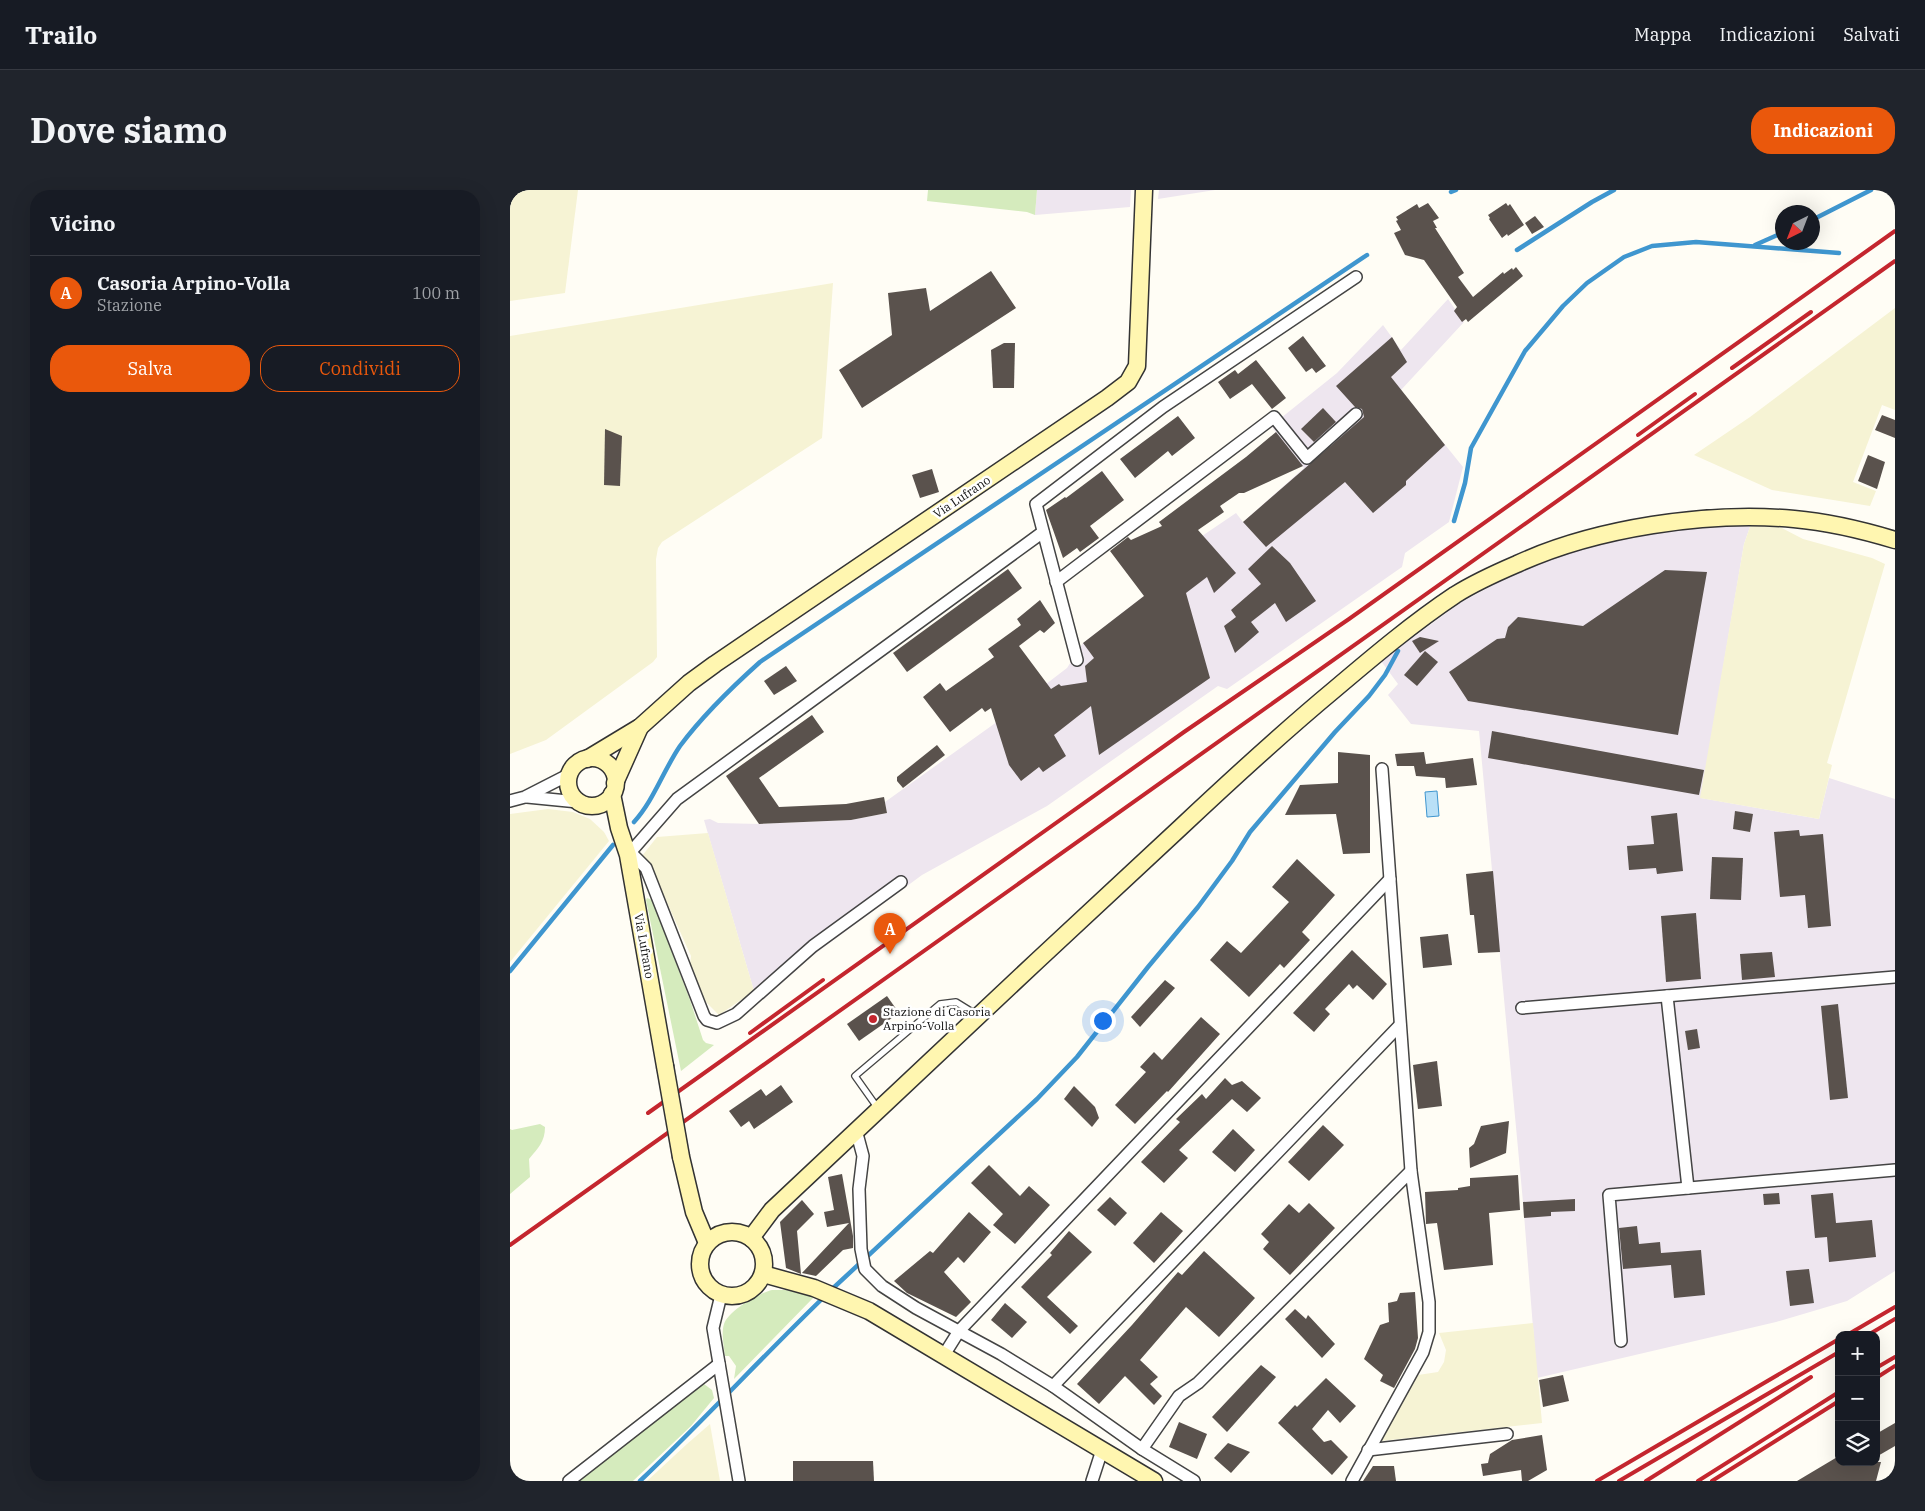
<!DOCTYPE html>
<html lang="it">
<head>
<meta charset="utf-8">
<style>
	body { margin:0; font-family:"IBM Plex Serif",serif; background:#20242c; color:#f1f3f6 }
	.controls { position:absolute; right:15px; bottom:15px; display:grid; overflow:hidden; border-radius:10px; box-shadow:0 5px 20px #0002 }
	.controls button { width:45px; height:45px; display:grid; place-items:center; padding:0; border:0; border-bottom:1px solid #363941; background:#171b24; color:#f1f3f6; font:25px sans-serif }
	.compass { position:absolute; left:1265px; top:15px; width:45px; height:45px; border-radius:50%; background:#171b24; box-shadow:0 5px 20px #0002; rotate:222deg }
	.you { position:absolute; left:592px; top:830px; width:18px; height:18px; margin:-12px; border:4px solid #fff; border-radius:50%; background:#1a73e8; box-shadow:0 0 0 8px #1a73e833 }
	.badge { display:grid; place-items:center; width:32px; height:32px; border-radius:50%; background:#ea580c; color:#fff; font-size:16px; font-weight:700 }
	.pin { position:absolute; translate:-50% -41px; filter:drop-shadow(0 1px 2px #0008) }
	.pin::after { content:''; position:absolute; top:26px; width:18px; height:15px; background:inherit; clip-path:polygon(0 0,100% 0,50% 100%) }
	.list { margin:0; padding:0; list-style:none }
	h2 { display:flex; justify-content:space-between; align-items:center; height:65px; margin:0; padding:0 20px; font-size:21px }
	h2 small { font-size:16px; font-weight:400; color:#9ea1a6 }
	.list li { display:grid; grid-template-columns:32px 1fr auto; gap:15px; align-items:center; box-sizing:border-box; height:75px; padding:0 20px; border-top:1px solid #363941 }
	.list b { display:block; font-size:19px; white-space:nowrap }
	.list p { margin:0; font-size:16px; white-space:nowrap; color:#9ea1a6 }
	.list em { font-size:16px; font-style:normal; color:#9ea1a6 }
	.actions { display:flex; gap:10px; padding:15px 20px }
	.actions a { flex:1; padding:11px 0; border:1px solid #ea580c; border-radius:20px; text-align:center; font-size:18px; color:#ea580c }
	.actions .main { background:#ea580c; color:#fff }
	.icon { flex:none; width:28px; height:28px; fill:none; stroke:currentColor; stroke-width:2; stroke-linecap:round; stroke-linejoin:round }
	.map { position:relative; flex:none; width:1385px; height:1291px; overflow:hidden; border-radius:20px }
	header { display:flex; align-items:center; gap:30px; box-sizing:border-box; height:70px; padding:0 25px; background:#171b24; border-bottom:1px solid #363941 }
	header strong { font-size:24px }
	nav { display:flex; gap:28px; margin-inline-start:auto; font-size:18px }
	.intro { display:flex; align-items:center; justify-content:space-between; box-sizing:border-box; height:120px; padding:0 30px }
	h1 { margin:0; font-size:35px }
	.button { padding:12px 22px; border-radius:20px; background:#ea580c; color:#fff; font-size:18px; font-weight:700 }
	main { display:flex; gap:30px; padding:0 30px }
	aside { flex:1; background:#171b24; border-radius:20px; box-shadow:0 5px 20px #0002 }
	.map>svg:first-child { display:block }
</style>
</head>
<body>
<header>
<strong>Trailo</strong>
<nav><a>Mappa</a><a>Indicazioni</a><a>Salvati</a></nav>
</header>
<div class="intro"><h1>Dove siamo</h1><a class="button">Indicazioni</a></div>
<main>
<aside>
<h2>Vicino<small></small></h2>
<ul class="list">
<li><span class="badge">A</span><div><b>Casoria Arpino-Volla</b><p>Stazione</p></div><em>100 m</em></li>
</ul>
<div class="actions"><a class="main">Salva</a><a>Condividi</a></div>
</aside>
<div class="map">
<svg width="1385" height="1291" viewBox="0 0 1385 1291">
	<rect width="100%" height="100%" fill="#fffdf5"/>
	<g fill="#eee6ef">
		<polygon points="527,0 621,0 620,17 525,25"/>
		<polygon points="649,0 705,0 648,9"/>
		<polygon points="938,109 954,132 891,200 953,277 939,332 895,363 892,377 717,499 708,496 537,616 412,685 302,766 254,809 244,801 194,630 200,629 208,633 249,634 341,630 377,623 375,612 484,534 557,478 573,453 674,375 667,363 726,323 733,332 794,278 761,236 827,183 873,135 891,160"/>
		<polygon points="1241,334 1234,354 1191,608 1309,629 1319,588 1385,609 1385,1081 1337,1111 1266,1132 1027,1188 1013,1012 969,541 901,534 878,505 888,494 871,471 950,413 1015,378 1063,361 1114,348 1170,339"/>
	</g>
	<g fill="#f6f3d4">
		<polygon points="2,0 68,0 55,103 0,111 0,13"/>
		<polygon points="323,93 312,248 152,352 148,358 146,369 147,467 143,472 36,550 0,564 0,146"/>
		<polygon points="1385,118 1385,220 1372,215 1343,292 1366,301 1360,316 1262,300 1184,265 1240,227"/>
		<polygon points="1241,334 1268,336 1293,349 1362,368 1375,374 1317,573 1322,575 1309,629 1190,608 1234,354"/>
		<polygon points="38,619 63,622 80,629 94,642 99,651 0,772 0,624"/>
		<polygon points="198,643 244,801 209,825 196,812 180,775 181,766 142,679 132,666 147,647"/>
		<polygon points="1023,1133 1032,1233 871,1251 908,1185 928,1182 934,1172 936,1160 929,1143"/>
		<polygon points="200,1234 210,1291 137,1291 177,1254"/>
	</g>
	<g fill="#d5ebbd">
		<polygon points="418,0 527,0 525,25 517,22 417,11"/>
		<polygon points="137,708 142,710 180,810 193,850 196,853 204,855 171,881 136,710"/>
		<path d="M30,934L35,937C35,952 28,958 19,969L20,987L0,1004V939L2,940Z"/>
		<path d="M262,1100H276L304,1107L224,1189L226,1176L219,1166H215C214,1157 211,1143 214,1134C218,1121 249,1103 262,1100Z"/>
		<polygon points="194,1194 202,1200 204,1208 181,1236 123,1291 68,1291"/>
	</g>
	<polygon fill="#b9e0f7" stroke="#3f96cf" points="927,601 929,626 917,627 915,602"/>
	<g fill="none" stroke-linecap="round" stroke-linejoin="round">
		<g stroke="#3f96cf" stroke-width="4.5">
			<polyline points="941,2 946,0"/>
			<polyline points="1302,30 1361,0"/>
			<polyline points="1245,55 1272,43"/>
			<polyline points="1007,60 1082,12 1104,0"/>
			<polyline points="944,331 955,293 961,258 1015,161 1053,116 1077,93 1114,67 1142,56 1186,52 1329,63"/>
			<path d="M124,632C144,610 153,581 170,556C193,525 221,498 250,472L857,65"/>
			<polyline points="0,781 103,655"/>
			<polyline points="320,1101 527,909 567,867 638,777 688,717 722,671 740,642 825,542 859,506 875,485 888,461"/>
			<path d="M130,1291C193,1231 252,1167 315,1106"/>
		</g>
	</g>
	<g fill="#5a524d">
		<polygon points="918,13 929,28 923,31 927,38 925,38 954,83 948,87 963,107 993,82 994,84 1002,78 1003,80 1006,77 1013,86 958,132 956,129 952,132 944,121 947,117 914,70 895,65 884,43 891,40 886,31 888,30 886,27 907,14 909,18"/>
		<polygon points="996,13 998,16 1000,14 1014,35 998,46 997,44 992,48 979,29 980,28 978,25"/>
		<polygon points="1025,26 1034,37 1022,44 1015,33"/>
		<polygon points="481,81 506,118 352,218 329,180 382,145 378,103 416,98 420,121"/>
		<polygon points="793,146 816,176 806,183 802,178 796,182 778,158"/>
		<polygon points="882,147 897,172 881,187 935,255 896,291 896,295 863,323 835,292 756,357 733,332 854,227 852,219 845,217 826,196"/>
		<polygon points="494,153 505,153 504,198 483,198 481,160"/>
		<polygon points="746,170 776,208 762,219 742,194 720,209 708,192 725,180 728,184"/>
		<polygon points="813,218 826,232 804,252 791,239"/>
		<polygon points="1372,225 1385,230 1385,248 1365,240"/>
		<polygon points="668,226 685,248 662,266 658,261 625,288 610,269"/>
		<polygon points="95,239 112,246 110,296 94,295"/>
		<polygon points="766,242 793,276 734,303 729,303 710,316 714,322 688,340 726,383 704,403 697,387 676,403 700,488 589,565 581,516 544,545 556,566 533,582 529,577 511,591 499,575 481,518 475,522 472,518 440,542 413,507 430,493 436,501 484,467 478,459 511,435 507,429 530,410 545,433 534,443 530,440 509,456 541,499 549,494 551,496 577,492 575,476 584,468 573,453 634,406 600,361 618,347 621,350 652,336 649,332 736,267"/>
		<polygon points="1358,265 1375,272 1367,299 1348,291"/>
		<polygon points="422,279 429,302 410,308 402,285"/>
		<polygon points="592,281 614,310 580,336 589,348 570,362 567,358 553,368 536,320 555,307 556,308"/>
		<polygon points="762,356 780,373 806,411 776,432 765,413 741,432 749,442 725,463 714,436 726,427 721,420 751,394 738,379"/>
		<polygon points="498,379 512,398 397,482 383,463"/>
		<polygon points="1155,380 1197,382 1168,545 958,511 939,482 987,449 995,448 998,437 1008,427 1073,436"/>
		<polygon points="910,447 929,451 910,463 902,451"/>
		<polygon points="915,461 928,472 907,496 894,485"/>
		<polygon points="276,476 287,491 264,505 254,491"/>
		<polygon points="302,525 314,542 249,588 269,617 336,614 374,607 377,623 341,630 249,634 216,586"/>
		<polygon points="982,541 1194,580 1189,605 978,568"/>
		<polygon points="427,555 435,565 393,598 387,591 387,587"/>
		<polygon points="828,562 860,565 860,663 833,664 826,624 775,625 790,595 828,593"/>
		<polygon points="914,562 916,574 963,568 967,595 936,598 935,588 906,586 904,576 887,576 885,564"/>
		<polygon points="1225,621 1243,624 1240,642 1223,639"/>
		<polygon points="1167,623 1173,681 1147,684 1146,678 1119,680 1117,656 1144,654 1141,626"/>
		<polygon points="1289,640 1290,646 1313,644 1321,736 1298,738 1295,705 1270,707 1264,642"/>
		<polygon points="1202,667 1233,668 1231,710 1200,709"/>
		<polygon points="787,669 825,705 792,742 800,750 774,778 770,774 739,807 700,770 717,751 731,763 779,712 762,697"/>
		<polygon points="983,681 990,762 968,763 964,725 960,725 956,684"/>
		<polygon points="1186,723 1191,789 1156,792 1151,726"/>
		<polygon points="938,744 942,775 913,778 910,747"/>
		<polygon points="842,760 877,794 863,810 847,795 843,799 839,794 815,819 820,824 804,842 783,823"/>
		<polygon points="1262,762 1265,787 1232,790 1230,764"/>
		<polygon points="655,790 665,798 630,837 621,827"/>
		<polygon points="377,806 389,823 349,851 337,834"/>
		<polygon points="1328,814 1338,908 1320,910 1311,816"/>
		<polygon points="691,827 710,844 658,902 657,901 625,934 605,915 636,882 630,877 644,862 652,870"/>
		<polygon points="1187,839 1190,858 1178,860 1175,841"/>
		<polygon points="927,871 932,916 908,919 903,875"/>
		<polygon points="715,888 722,895 732,891 751,908 737,922 722,909 669,960 678,968 654,993 631,972 670,932 666,929 692,904 696,909"/>
		<polygon points="271,895 283,912 244,939 239,931 231,937 219,921 251,899 256,906"/>
		<polygon points="564,896 585,917 589,928 582,937 554,909"/>
		<polygon points="999,931 996,963 960,978 959,958 964,954 971,936"/>
		<polygon points="813,935 834,955 799,991 778,972"/>
		<polygon points="723,939 745,960 725,982 702,962"/>
		<polygon points="479,975 510,1006 519,996 540,1015 505,1054 483,1035 493,1024 461,993"/>
		<polygon points="332,984 343,1046 343,1058 333,1060 306,1086 292,1083 339,1033 317,1037 314,1022 324,1020 318,987"/>
		<polygon points="1008,985 1010,1020 979,1023 983,1075 934,1080 927,1033 916,1034 915,1002 948,1000 948,998 960,996 960,988"/>
		<polygon points="1269,1003 1270,1014 1254,1015 1253,1004"/>
		<polygon points="1323,1003 1326,1033 1362,1030 1366,1067 1319,1072 1317,1047 1305,1048 1301,1005"/>
		<polygon points="600,1007 617,1023 605,1036 587,1020"/>
		<polygon points="1065,1009 1065,1021 1041,1022 1041,1026 1014,1028 1013,1012"/>
		<polygon points="292,1010 304,1024 287,1041 291,1084 276,1078 270,1032"/>
		<polygon points="799,1013 825,1038 780,1085 753,1059 759,1052 751,1044 779,1014 789,1023"/>
		<polygon points="459,1022 481,1042 454,1073 448,1067 434,1082 461,1112 446,1127 397,1103 384,1091 420,1061 423,1063"/>
		<polygon points="651,1022 673,1041 644,1073 623,1053"/>
		<polygon points="1127,1036 1129,1054 1150,1052 1151,1063 1191,1060 1195,1105 1164,1108 1161,1075 1113,1079 1109,1038"/>
		<polygon points="559,1041 582,1062 537,1107 568,1136 560,1144 511,1097 542,1065 540,1063"/>
		<polygon points="694,1061 745,1108 709,1147 676,1117 630,1170 648,1187 640,1194 652,1206 644,1215 615,1186 589,1214 567,1194 622,1135 668,1082 672,1085"/>
		<polygon points="1299,1079 1304,1113 1280,1116 1276,1081"/>
		<polygon points="905,1102 908,1148 905,1159 884,1198 870,1191 873,1185 854,1169 870,1135 879,1132 878,1113 887,1111 890,1103"/>
		<polygon points="495,1113 517,1132 502,1148 481,1130"/>
		<polygon points="785,1119 796,1129 798,1125 825,1154 812,1168 775,1129"/>
		<polygon points="751,1175 766,1187 717,1242 702,1227"/>
		<polygon points="1053,1185 1059,1211 1033,1217 1029,1190"/>
		<polygon points="816,1188 846,1216 830,1233 818,1220 802,1239 814,1252 821,1250 838,1267 822,1285 768,1233 785,1215 787,1217"/>
		<polygon points="669,1232 697,1244 687,1269 659,1257"/>
		<polygon points="1385,1233 1385,1256 1366,1267 1366,1244"/>
		<polygon points="1032,1245 1037,1280 1018,1291 1012,1291 1011,1280 973,1286 971,1274 978,1273 980,1264 1002,1250"/>
		<polygon points="718,1253 740,1262 721,1283 704,1268"/>
		<polygon points="1329,1266 1329,1272 1371,1272 1366,1291 1287,1291"/>
		<polygon points="283,1271 363,1271 364,1291 283,1291"/>
		<polygon points="863,1276 884,1276 886,1291 853,1291"/>
	</g>
	<g fill="none" stroke-linecap="round" stroke-linejoin="round">
		<defs>
			<polyline id="lane" points="367,917 345,886 430,814 446,812 467,825"/>
			<g id="street">
				<polyline points="546,392 764,227 797,268 846,224"/>
				<polyline points="567,470 526,314 653,217 846,87"/>
				<polyline points="17,607 68,612"/>
				<polyline points="0,611 15,607 60,584"/>
				<polyline points="391,692 303,756 226,824 207,833 197,830 194,826 136,678 124,666 118,665 167,609 533,342"/>
				<polyline points="1157,806 1178,998"/>
				<polyline points="1012,818 1385,787"/>
				<polyline points="346,940 353,966 349,999 351,1059 355,1079 372,1096 406,1118 491,1164 543,1196 632,1259 684,1291"/>
				<polyline points="211,1105 203,1138 229,1291"/>
				<polyline points="1111,1151 1099,1005 1385,980"/>
				<polyline points="434,1165 449,1141 880,689"/>
				<polyline points="543,1196 890,835"/>
				<polyline points="632,1259 669,1206 688,1193 901,981"/>
				<polyline points="858,1260 997,1244"/>
				<polyline points="59,1291 209,1174"/>
				<polyline points="582,1291 592,1260"/>
				<polyline points="842,1291 913,1162 919,1142 919,1112 901,981 872,579"/>
			</g>
			<g id="secondary">
				<circle cx="82" cy="592" r="24"/>
				<polyline points="77,569 130,537 179,493 205,474 597,208 618,192 627,176 634,0"/>
				<polyline points="105,593 130,537"/>
				<polyline points="102,604 109,638 118,665 155,876"/>
				<polyline points="171,967 184,1022 197,1053"/>
				<circle cx="222" cy="1074" r="32"/>
				<path d="M241,1048L262,1020C398,891 534,764 671,637C721,590 772,543 825,499C864,466 903,433 945,405C964,393 986,383 1007,374C1085,338 1198,321 1284,329C1318,332 1352,340 1385,350"/>
				<polyline points="253,1084 304,1098 359,1121 644,1291"/>
			</g>
		</defs>
		<use href="#lane" stroke="#444" stroke-width="8"/>
		<use href="#street" stroke="#444" stroke-width="14"/>
		<use href="#secondary" stroke="#333" stroke-width="19"/>
		<use href="#lane" stroke="#fff" stroke-width="5.5"/>
		<use href="#street" stroke="#fff" stroke-width="11"/>
		<use href="#secondary" stroke="#fff6b0" stroke-width="16"/>
		<g stroke="#c4262e" stroke-width="4">
			<polyline points="1222,178 1301,122"/>
			<polyline points="1128,245 1185,204"/>
			<polyline points="240,843 313,790"/>
			<polyline points="138,923 674,542 839,429 1385,41"/>
			<polyline points="0,1055 1385,71"/>
			<polyline points="1337,1145 1385,1117"/>
			<polyline points="1358,1145 1385,1129"/>
			<polyline points="1366,1178 1385,1167"/>
			<polyline points="1366,1188 1385,1176"/>
			<polyline points="1087,1291 1329,1149"/>
			<polyline points="1109,1291 1329,1162"/>
			<polyline points="1136,1291 1301,1187"/>
			<polyline points="1188,1291 1329,1202"/>
			<polyline points="1202,1291 1329,1211"/>
		</g>
		<defs>
			<polyline id="secondary-bridge" points="155,876 171,967"/>
		</defs>
		<use href="#secondary-bridge" stroke="#333" stroke-width="19" stroke-linecap="butt"/>
		<use href="#secondary-bridge" stroke="#fff6b0" stroke-width="16"/>
	</g>
	<circle fill="#c4262e" stroke="#fff" stroke-width="2" cx="363" cy="829" r="5"/>
	<g text-anchor="middle" stroke-width="5" stroke-linejoin="round" paint-order="stroke">
		<g font-size="12" fill="#111" stroke="#fff">
			<text transform="translate(452 307) rotate(-34)" y="4">Via Lufrano</text>
			<text transform="translate(134 756) rotate(80)" y="4">Via Lufrano</text>
		</g>
		<g font-size="12" fill="#111" stroke="#fff" text-anchor="start">
			<text x="373" y="826">Stazione di Casoria<tspan x="373" dy="14">Arpino-Volla</tspan></text>
		</g>
	</g>
</svg>
<div class="controls">
<button>+</button>
<button>−</button>
<button><svg class="icon" aria-label="layers" viewBox="0 0 24 24"><path d="M12 4l9 5-9 5-9-5zM3 14l9 5 9-5"/></svg></button>
</div>
<svg class="compass" viewBox="-18 -18 36 36"><path d="M0-13l5 13h-10z" fill="#e53935"/><path d="M0 13l5-13h-10z" fill="#9ea1a6"/></svg>
<div class="you"></div>
<div class="pin badge" style="left:380px;top:764px">A</div>
</div>
</main>
</body>
</html>
